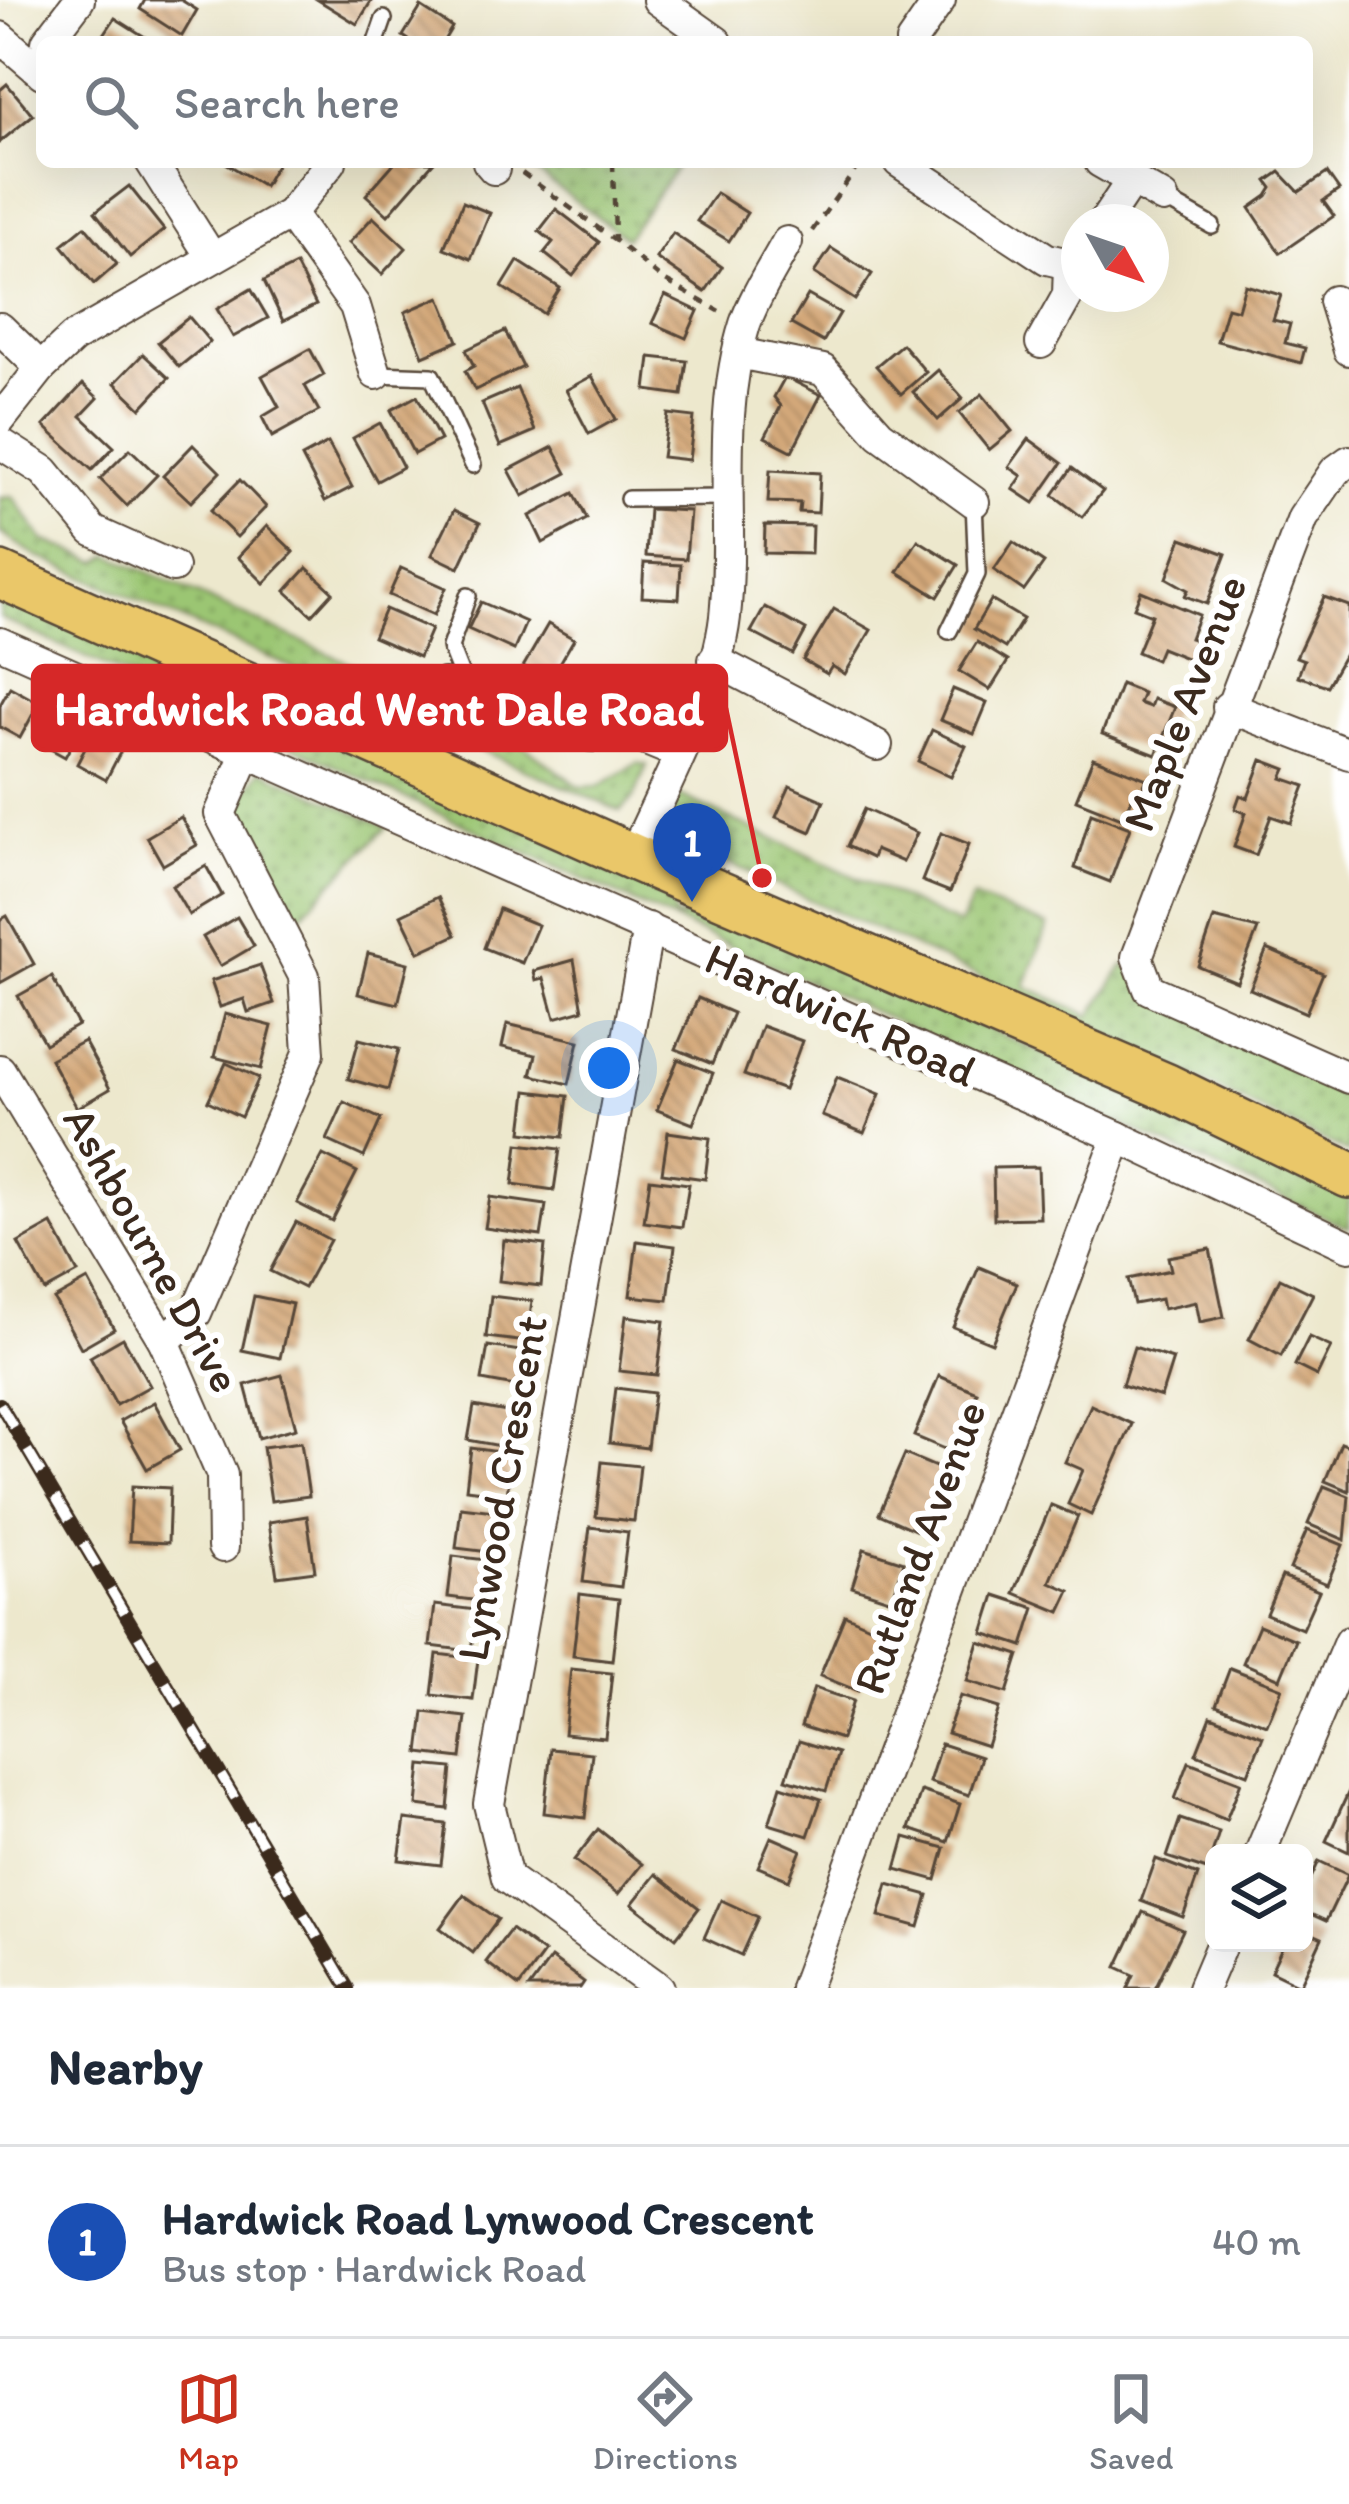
<!DOCTYPE html>
<html lang="en">
<head>
<meta charset="utf-8">
<style>
	body { margin:0; font-family:Itim,sans-serif; background:#f2f2f3; color:#1f2937 }
	.controls { position:absolute; right:36px; bottom:36px; display:grid; overflow:hidden; border-radius:18px; box-shadow:0 12px 48px #0002 }
	.controls button { width:108px; height:108px; display:grid; place-items:center; padding:0; border:0; border-bottom:3px solid #e0e1e3; background:#fff; color:#1f2937; font:60px sans-serif }
	.compass { position:absolute; left:1061px; top:204px; width:108px; height:108px; border-radius:50%; background:#fff; box-shadow:0 12px 48px #0002; rotate:130deg }
	.you { position:absolute; left:609px; top:1068px; width:42px; height:42px; margin:-30px; border:9px solid #fff; border-radius:50%; background:#1a73e8; box-shadow:0 0 0 18px #1a73e833 }
	.badge { display:grid; place-items:center; width:78px; height:78px; border-radius:50%; background:#c8321e; color:#fff; font-size:39px; font-weight:700 }
	.pin { position:absolute; translate:-50% -99px; filter:drop-shadow(0 3px 6px #0008) }
	.pin::after { content:''; position:absolute; top:63px; width:42px; height:36px; background:inherit; clip-path:polygon(0 0,100% 0,50% 100%) }
	.list { margin:0; padding:0; list-style:none }
	h2 { display:flex; justify-content:space-between; align-items:center; height:156px; margin:0; padding:0 48px; font-size:51px }
	h2 small { font-size:39px; font-weight:400; color:#747a83 }
	.list li { display:grid; grid-template-columns:78px 1fr auto; gap:36px; align-items:center; box-sizing:border-box; height:192px; padding:0 48px; border-top:3px solid #e0e1e3 }
	.list b { display:block; font-size:45px; white-space:nowrap }
	.list p { margin:0; font-size:39px; white-space:nowrap; color:#747a83 }
	.list em { font-size:39px; font-style:normal; color:#747a83 }
	.icon { flex:none; width:66px; height:66px; fill:none; stroke:currentColor; stroke-width:2; stroke-linecap:round; stroke-linejoin:round }
	.map { position:relative; flex:none; width:1349px; height:1988px; overflow:hidden }
	.search { position:absolute; background:#fff; box-shadow:0 12px 48px #0002; left:36px; right:36px; top:36px; height:132px; display:flex; align-items:center; gap:30px; box-sizing:border-box; padding:0 42px; border-radius:18px; color:#747a83; font-size:45px }
	.sheet { height:348px; background:#fff }
	nav { display:flex; justify-content:space-around; align-items:center; box-sizing:border-box; height:168px; border-top:3px solid #e0e1e3; background:#fff; font-size:33px; color:#747a83 }
	nav a { display:grid; justify-items:center; gap:6px }
	nav .on { color:#c8321e }
	.map>svg:first-child { display:block }
</style>
</head>
<body>
<div class="map">
<svg width="1349" height="1988" viewBox="0 0 1349 1988">
	<defs>
		<pattern id="grass-dots" width="8" height="8" patternUnits="userSpaceOnUse" patternTransform="scale(3)"><rect width="8" height="8" fill="#9bc673"/><path d="M2 2h.1M6 6h.1" fill="none" stroke="#80a15e" stroke-width="1.8" stroke-linecap="round"/></pattern>
		<pattern id="building-back-hatch" width="6" height="6" patternUnits="userSpaceOnUse" patternTransform="scale(3)"><rect width="6" height="6" fill="#d4a97a"/><path d="M-1 5l2 2M0 0l6 6M5-1l2 2" fill="none" stroke="#ad8a63"/></pattern>
	</defs>
	<rect width="100%" height="100%" fill="#fff"/>
	<filter id="ink" filterUnits="userSpaceOnUse"><feTurbulence type="fractalNoise" baseFrequency=".00833" numOctaves="2"/><feDisplacementMap in="SourceGraphic" scale="24" xChannelSelector="R" yChannelSelector="G"/><feConvolveMatrix kernelMatrix="1 2 1 2 8 2 1 2 1" color-interpolation-filters="sRGB"/></filter>
	<filter id="wash" filterUnits="userSpaceOnUse"><feTurbulence type="fractalNoise" baseFrequency=".004" numOctaves="4" result="noise"/><feDisplacementMap in="SourceGraphic" scale="48" xChannelSelector="R" yChannelSelector="G"/><feGaussianBlur stdDeviation="2.7" result="paint"/><feColorMatrix in="noise" values="0 0 0 0 0 0 0 0 0 0 0 0 0 0 0 0 0 1.4 0 .05"/><feComposite in="paint" operator="in"/></filter>
	<g filter="url(#wash)">
		<rect width="100%" height="100%" fill="#ede8cd"/>
		<g fill="url(#grass-dots)" stroke="#6b7848" stroke-width="3">
			<polygon points="523,162 680,162 626,238"/>
			<polygon points="13,497 43,540 99,562 110,555 509,735 580,787 599,786 638,763 647,765 634,798 620,811 37,556 0,533 0,498"/>
			<polygon points="0,589 250,705 244,720 228,722 0,618"/>
			<polygon points="280,717 669,895 675,917 684,918 678,895 711,903 1349,1192 1349,1228 278,740 274,723"/>
			<polygon points="261,770 387,827 297,919 238,818 237,804"/>
			<polygon points="676,794 959,925 973,898 1048,926 1025,986 1091,1016 1124,965 1349,1089 1349,1153 1082,1023 678,840 667,818"/>
		</g>
		<g id="blocks">
			<g fill="url(#building-back-hatch)">
				<polygon points="145,0 181,0 197,10 182,36 140,9"/>
				<polygon points="318,0 372,0 357,24"/>
				<polygon points="421,7 452,27 443,42 412,42 403,36"/>
				<polygon points="115,18 153,42 99,42"/>
				<polygon points="7,84 33,115 0,142 0,90"/>
				<polygon points="224,162 278,162 264,186"/>
				<polygon points="395,162 434,162 388,215 366,195"/>
				<polygon points="1280,172 1299,192 1327,173 1339,190 1323,201 1334,216 1280,253 1250,208 1267,196 1272,188 1267,181"/>
				<polygon points="129,186 164,230 130,257 95,212"/>
				<polygon points="716,193 747,213 729,241 697,221"/>
				<polygon points="463,202 490,213 471,259 444,248"/>
				<polygon points="556,209 599,242 573,276 544,253 553,242 539,231"/>
				<polygon points="373,217 406,248 382,274 349,243"/>
				<polygon points="85,226 117,264 94,284 62,245"/>
				<polygon points="673,233 722,267 705,292 656,258"/>
				<polygon points="831,248 872,274 855,300 814,273"/>
				<polygon points="518,261 560,288 544,314 502,287"/>
				<polygon points="296,265 316,305 283,321 264,281"/>
				<polygon points="1245,285 1281,295 1273,320 1290,324 1285,343 1305,348 1301,363 1217,341 1227,307 1238,310"/>
				<polygon points="251,289 268,318 233,337 217,309"/>
				<polygon points="665,295 698,311 686,338 652,323"/>
				<polygon points="808,295 840,313 823,342 791,324"/>
				<polygon points="440,297 458,341 423,356 405,312"/>
				<polygon points="189,317 210,342 179,367 158,342"/>
				<polygon points="505,331 523,367 475,390 465,371 474,366 466,350"/>
				<polygon points="902,344 926,372 901,394 876,366"/>
				<polygon points="310,349 324,375 305,386 319,411 272,437 262,417 279,407 262,376"/>
				<polygon points="143,354 169,378 141,408 115,383"/>
				<polygon points="650,357 687,361 682,395 646,390"/>
				<polygon points="938,370 963,398 938,420 913,392"/>
				<polygon points="592,376 616,419 589,434 566,390"/>
				<polygon points="785,377 821,395 792,451 765,437 781,406 774,397"/>
				<polygon points="83,384 98,398 81,416 114,447 92,470 44,426"/>
				<polygon points="517,388 535,431 500,446 482,403"/>
				<polygon points="982,394 1012,431 989,450 959,413"/>
				<polygon points="417,396 440,440 414,454 391,410"/>
				<polygon points="668,414 694,417 689,460 662,457"/>
				<polygon points="380,423 403,467 377,481 353,438"/>
				<polygon points="1029,439 1062,463 1034,503 1013,489 1022,476 1009,467"/>
				<polygon points="328,443 352,487 325,501 302,457"/>
				<polygon points="193,445 220,472 191,502 163,476"/>
				<polygon points="553,447 567,473 523,496 509,470"/>
				<polygon points="130,449 157,475 127,506 100,479"/>
				<polygon points="1072,468 1103,491 1082,517 1053,495"/>
				<polygon points="770,470 820,473 818,513 799,512 800,503 768,502"/>
				<polygon points="240,480 266,507 237,537 210,511"/>
				<polygon points="574,493 587,519 543,543 530,516"/>
				<polygon points="649,509 690,511 686,559 646,556"/>
				<polygon points="454,510 480,523 459,568 432,555"/>
				<polygon points="765,525 812,526 811,554 764,553"/>
				<polygon points="267,526 294,552 264,583 238,557"/>
				<polygon points="1182,538 1226,554 1207,604 1185,596 1188,590 1167,578"/>
				<polygon points="918,540 958,565 938,597 898,572"/>
				<polygon points="1013,542 1044,563 1024,591 994,570"/>
				<polygon points="644,563 681,565 679,599 642,597"/>
				<polygon points="307,568 333,592 312,615 286,591"/>
				<polygon points="401,568 446,588 434,615 389,595"/>
				<polygon points="1141,591 1199,615 1190,638 1199,641 1191,660 1161,648 1156,660 1137,652 1152,615 1134,608"/>
				<polygon points="1324,597 1349,606 1349,647 1327,686 1298,676 1304,660 1296,657"/>
				<polygon points="991,600 1023,619 1005,648 974,629"/>
				<polygon points="481,602 526,622 514,650 468,629"/>
				<polygon points="765,607 806,630 793,654 751,632"/>
				<polygon points="385,609 431,629 419,657 373,637"/>
				<polygon points="834,609 871,630 845,674 832,666 827,674 803,660"/>
				<polygon points="548,624 574,639 549,682 523,667"/>
				<polygon points="977,642 1008,661 990,690 959,671"/>
				<polygon points="1121,684 1143,693 1139,703 1150,707 1153,699 1175,707 1156,755 1102,734"/>
				<polygon points="10,687 39,703 20,738 0,727 0,705"/>
				<polygon points="953,689 987,703 974,734 940,720"/>
				<polygon points="55,706 84,722 65,757 36,741"/>
				<polygon points="95,729 124,745 106,780 77,764"/>
				<polygon points="932,730 966,746 951,777 918,761"/>
				<polygon points="1093,758 1147,779 1141,792 1135,790 1124,819 1076,800"/>
				<polygon points="1262,760 1286,769 1282,778 1305,786 1291,823 1271,816 1256,855 1234,847 1246,813 1235,809 1240,795 1248,798"/>
				<polygon points="790,786 824,801 811,832 776,817"/>
				<polygon points="864,809 917,833 903,862 875,850 872,858 847,846"/>
				<polygon points="1091,813 1130,828 1110,882 1075,868"/>
				<polygon points="181,817 197,845 163,865 147,837"/>
				<polygon points="941,833 969,844 950,892 922,881"/>
				<polygon points="206,866 222,895 189,915 172,886"/>
				<polygon points="438,897 456,935 419,952 401,915"/>
				<polygon points="499,909 538,925 522,963 484,948"/>
				<polygon points="7,916 34,964 0,983 0,920"/>
				<polygon points="237,917 254,946 220,966 203,937"/>
				<polygon points="1214,918 1258,929 1237,982 1198,966"/>
				<polygon points="1267,949 1323,973 1306,1013 1250,989"/>
				<polygon points="368,953 408,963 398,1004 358,994"/>
				<polygon points="574,960 583,1010 555,1018 544,978 536,980 534,971"/>
				<polygon points="260,965 274,1003 248,1012 244,999 220,1007 211,981"/>
				<polygon points="52,977 78,1025 45,1044 18,996"/>
				<polygon points="698,998 733,1013 712,1064 676,1049"/>
				<polygon points="225,1014 272,1026 261,1069 214,1057"/>
				<polygon points="507,1024 579,1041 569,1084 531,1075 536,1055 502,1047"/>
				<polygon points="762,1026 802,1041 784,1090 744,1075"/>
				<polygon points="359,1039 399,1049 388,1090 348,1079"/>
				<polygon points="84,1041 110,1089 77,1108 50,1059"/>
				<polygon points="678,1059 713,1073 693,1124 657,1110"/>
				<polygon points="226,1063 259,1078 241,1117 208,1101"/>
				<polygon points="837,1077 880,1094 864,1133 822,1116"/>
				<polygon points="527,1091 568,1096 563,1137 522,1132"/>
				<polygon points="344,1102 381,1119 364,1157 327,1140"/>
				<polygon points="668,1132 710,1138 705,1179 662,1173"/>
				<polygon points="518,1144 560,1149 554,1190 513,1184"/>
				<polygon points="323,1155 357,1172 332,1221 297,1203"/>
				<polygon points="1038,1167 1040,1218 994,1219 993,1168"/>
				<polygon points="650,1179 689,1184 682,1227 644,1222"/>
				<polygon points="490,1197 546,1205 541,1236 485,1228"/>
				<polygon points="296,1222 330,1240 304,1288 270,1271"/>
				<polygon points="52,1224 78,1273 45,1291 18,1243"/>
				<polygon points="504,1240 545,1245 541,1286 499,1281"/>
				<polygon points="637,1241 675,1246 668,1300 630,1296"/>
				<polygon points="1210,1249 1224,1317 1200,1322 1196,1302 1163,1309 1161,1299 1134,1304 1128,1279 1171,1270 1168,1257"/>
				<polygon points="979,1267 1017,1283 992,1343 953,1327"/>
				<polygon points="1280,1278 1313,1294 1281,1356 1249,1339"/>
				<polygon points="88,1280 114,1329 81,1348 54,1299"/>
				<polygon points="254,1296 292,1304 280,1358 242,1350"/>
				<polygon points="491,1296 532,1301 527,1342 486,1337"/>
				<polygon points="626,1316 664,1321 657,1375 619,1371"/>
				<polygon points="1309,1337 1331,1347 1317,1376 1295,1365"/>
				<polygon points="123,1338 150,1386 116,1405 90,1357"/>
				<polygon points="488,1346 526,1352 520,1387 482,1380"/>
				<polygon points="1134,1347 1173,1359 1161,1397 1122,1385"/>
				<polygon points="282,1375 296,1428 259,1438 245,1385"/>
				<polygon points="939,1376 977,1392 952,1452 914,1436"/>
				<polygon points="616,1388 654,1393 647,1448 609,1443"/>
				<polygon points="154,1402 180,1450 147,1469 120,1421"/>
				<polygon points="1091,1405 1132,1424 1091,1515 1068,1504 1083,1470 1065,1462"/>
				<polygon points="474,1406 512,1413 506,1447 468,1440"/>
				<polygon points="301,1442 309,1496 271,1501 263,1447"/>
				<polygon points="1341,1443 1349,1446 1349,1491 1325,1481"/>
				<polygon points="471,1448 513,1454 507,1494 466,1489"/>
				<polygon points="905,1454 943,1470 917,1531 879,1514"/>
				<polygon points="602,1462 640,1466 634,1521 596,1517"/>
				<polygon points="132,1486 170,1488 168,1543 129,1541"/>
				<polygon points="1324,1486 1349,1496 1345,1540 1308,1524"/>
				<polygon points="1051,1505 1078,1516 1050,1582 1070,1591 1060,1612 1014,1593"/>
				<polygon points="461,1507 503,1512 498,1553 456,1548"/>
				<polygon points="307,1516 315,1571 277,1576 269,1522"/>
				<polygon points="590,1527 628,1532 621,1587 583,1582"/>
				<polygon points="1307,1530 1343,1545 1327,1584 1290,1569"/>
				<polygon points="864,1549 904,1562 892,1600 852,1587"/>
				<polygon points="453,1556 495,1561 489,1602 448,1597"/>
				<polygon points="1282,1576 1319,1591 1302,1629 1266,1614"/>
				<polygon points="580,1594 619,1599 612,1661 573,1656"/>
				<polygon points="995,1595 1035,1608 1023,1646 983,1633"/>
				<polygon points="435,1605 476,1610 471,1651 430,1646"/>
				<polygon points="845,1615 883,1632 858,1691 820,1676"/>
				<polygon points="1259,1625 1296,1640 1280,1679 1243,1663"/>
				<polygon points="979,1642 1019,1655 1007,1693 967,1681"/>
				<polygon points="437,1654 478,1659 473,1700 432,1695"/>
				<polygon points="1230,1668 1282,1688 1267,1725 1216,1705"/>
				<polygon points="571,1669 612,1673 605,1738 564,1734"/>
				<polygon points="814,1688 853,1701 841,1739 801,1726"/>
				<polygon points="960,1696 999,1708 987,1746 947,1733"/>
				<polygon points="424,1712 466,1717 461,1758 419,1753"/>
				<polygon points="1211,1716 1263,1736 1248,1774 1196,1754"/>
				<polygon points="799,1741 838,1753 826,1791 786,1779"/>
				<polygon points="941,1744 981,1757 969,1795 929,1782"/>
				<polygon points="551,1749 592,1753 585,1818 544,1813"/>
				<polygon points="1189,1762 1241,1782 1226,1820 1175,1799"/>
				<polygon points="421,1765 452,1768 448,1809 417,1805"/>
				<polygon points="781,1786 821,1799 808,1836 769,1824"/>
				<polygon points="921,1791 960,1804 948,1842 909,1829"/>
				<polygon points="1349,1791 1349,1852 1326,1841"/>
				<polygon points="405,1819 446,1824 441,1865 399,1860"/>
				<polygon points="1180,1819 1219,1832 1207,1870 1167,1857"/>
				<polygon points="598,1829 642,1864 618,1894 574,1860"/>
				<polygon points="771,1837 801,1850 789,1880 758,1867"/>
				<polygon points="905,1837 945,1848 936,1880 896,1869"/>
				<polygon points="1156,1859 1198,1875 1183,1917 1141,1901"/>
				<polygon points="1319,1861 1348,1875 1326,1921 1304,1911 1304,1893"/>
				<polygon points="656,1874 699,1908 676,1938 632,1904"/>
				<polygon points="888,1884 928,1895 919,1927 879,1916"/>
				<polygon points="464,1895 498,1919 473,1953 440,1928"/>
				<polygon points="721,1900 758,1917 741,1955 704,1938"/>
				<polygon points="1143,1912 1183,1930 1155,1988 1128,1988 1134,1975 1117,1967"/>
				<polygon points="511,1929 544,1953 519,1987 486,1962"/>
				<polygon points="1304,1930 1322,1938 1300,1985 1271,1971 1284,1943 1304,1943"/>
				<polygon points="551,1958 584,1982 580,1988 529,1988"/>
			</g>
		</g>
	</g>
	<g filter="url(#ink)">
		<use href="#blocks" fill-opacity="0" stroke="#564638" stroke-width="3"/>
		<g fill="none" stroke-linecap="round" stroke-linejoin="round">
			<defs>
				<g id="service">
					<polyline points="376,42 384,19"/>
					<polyline points="1163,198 1212,226"/>
					<polyline points="376,374 432,376 473,465"/>
					<polyline points="628,499 726,498"/>
					<polyline points="468,596 450,647 469,695"/>
					<polyline points="949,631 977,574 974,502"/>
				</g>
				<g id="minor">
					<polyline points="658,0 717,42"/>
					<polyline points="0,37 42,73"/>
					<polyline points="47,42 79,0"/>
					<polyline points="911,42 940,0"/>
					<polyline points="151,162 212,258"/>
					<polyline points="488,162 494,169"/>
					<polyline points="899,162 1047,259 1069,264 1079,258"/>
					<polyline points="1100,162 1163,198"/>
					<polyline points="290,214 355,306 376,374"/>
					<polyline points="1104,222 1132,180"/>
					<polyline points="1334,301 1349,350"/>
					<polyline points="0,328 41,368"/>
					<polyline points="1041,343 1068,295 1069,264"/>
					<polyline points="738,353 823,370 880,434 974,502"/>
					<polyline points="0,420 41,368 73,338 290,214 331,162"/>
					<polyline points="0,443 44,471 93,531 173,567"/>
					<polyline points="1349,461 1335,471 1303,518 1137,957 1149,989 1349,1078"/>
					<polyline points="0,643 1118,1137 1349,1246"/>
					<polyline points="714,660 877,745"/>
					<polyline points="444,684 519,718 592,736 634,735 678,753"/>
					<polyline points="1228,707 1349,754"/>
					<path d="M633,857C664,786 716,694 725,617C735,520 715,419 745,324C755,295 773,268 787,242"/>
					<polyline points="648,928 489,1804 507,1878 659,1988"/>
					<polyline points="0,1070 164,1341 222,1475 223,1547"/>
					<polyline points="164,1341 196,1313 309,1053 304,976 220,814 272,695"/>
					<polyline points="1260,1853 1349,1642"/>
					<polyline points="805,1988 1118,1137"/>
					<polyline points="1203,1988 1222,1943"/>
				</g>
				<polyline id="primary" points="0,575 633,857 1167,1087 1349,1175"/>
			</defs>
			<use href="#service" stroke="#564638" stroke-width="20"/>
			<use href="#minor" stroke="#564638" stroke-width="34"/>
			<use href="#primary" stroke="#564638" stroke-width="50"/>
			<g stroke="#564638" stroke-width="4.5" stroke-dasharray="9 9" stroke-linecap="butt">
				<polyline points="613,162 615,240 662,279 719,311"/>
				<polyline points="522,173 615,240"/>
				<polyline points="812,231 861,162"/>
			</g>
			<use href="#service" stroke="#fff" stroke-width="15"/>
			<use href="#minor" stroke="#fff" stroke-width="30"/>
			<use href="#primary" stroke="#eac769" stroke-width="45"/>
			<defs>
				<polyline id="rail" points="0,1404 348,1988"/>
			</defs>
			<use href="#rail" stroke="#3b2a1e" stroke-width="14"/>
			<use href="#rail" stroke="#fff" stroke-width="9" stroke-dasharray="27" stroke-linecap="butt"/>
		</g>
	</g>
	<g text-anchor="middle" stroke-width="12" stroke-linejoin="round" paint-order="stroke">
		<g font-size="45" fill="#3b2a1e" stroke="#fff">
			<text transform="translate(1184 703) rotate(-69)" y="16">Maple Avenue</text>
			<text transform="translate(841 1014) rotate(24)" y="16">Hardwick Road</text>
			<text transform="translate(153 1249) rotate(61)" y="16">Ashbourne Drive</text>
			<text transform="translate(501 1488) rotate(-80)" y="16">Lynwood Crescent</text>
			<text transform="translate(919 1547) rotate(-70)" y="16">Rutland Avenue</text>
		</g>
	</g>
	<path fill="none" stroke="#d62828" stroke-width="4.5" d="M762 878L726 708"/>
	<circle fill="#d62828" stroke="#fff" stroke-width="4.5" cx="762" cy="878" r="12"/>
	<rect fill="#d62828" stroke="#d62828" stroke-width="4.5" x="33" y="666" width="693" height="84" rx="12"/>
	<g font-size="48" text-anchor="middle" font-weight="bold" fill="#fff">
		<text x="379" y="725">Hardwick Road Went Dale Road</text>
	</g>
</svg>
<div class="controls">
<button><svg class="icon" aria-label="layers" viewBox="0 0 24 24"><path d="M12 4l9 5-9 5-9-5zM3 14l9 5 9-5"/></svg></button>
</div>
<svg class="compass" viewBox="-18 -18 36 36"><path d="M0-13l5 13h-10z" fill="#e53935"/><path d="M0 13l5-13h-10z" fill="#747a83"/></svg>
<div class="you"></div>
<div class="pin badge" style="left:692px;top:902px;background:#1a4fb4">1</div>
<div class="search"><svg class="icon" aria-label="search" viewBox="0 0 24 24"><circle cx="10" cy="10" r="6"/><path d="M15 15l6 6"/></svg>Search here</div>
</div>
<section class="sheet">
<h2>Nearby<small></small></h2>
<ul class="list">
<li><span class="badge" style="background:#1a4fb4">1</span><div><b>Hardwick Road Lynwood Crescent</b><p>Bus stop · Hardwick Road</p></div><em>40 m</em></li>
</ul>
</section>
<nav>
<a class="on"><svg class="icon" aria-label="map" viewBox="0 0 24 24"><path d="M3 6l6-2 6 2 6-2v14l-6 2-6-2-6 2zM9 4v14M15 6v14"/></svg>Map</a>
<a><svg class="icon" aria-label="directions" viewBox="0 0 24 24"><path d="M12 3l9 9-9 9-9-9zM9 14v-3h6M13 9l2 2-2 2"/></svg>Directions</a>
<a><svg class="icon" aria-label="saved" viewBox="0 0 24 24"><path d="M7 4h10v16l-5-4-5 4z"/></svg>Saved</a>
</nav>
</body>
</html>
